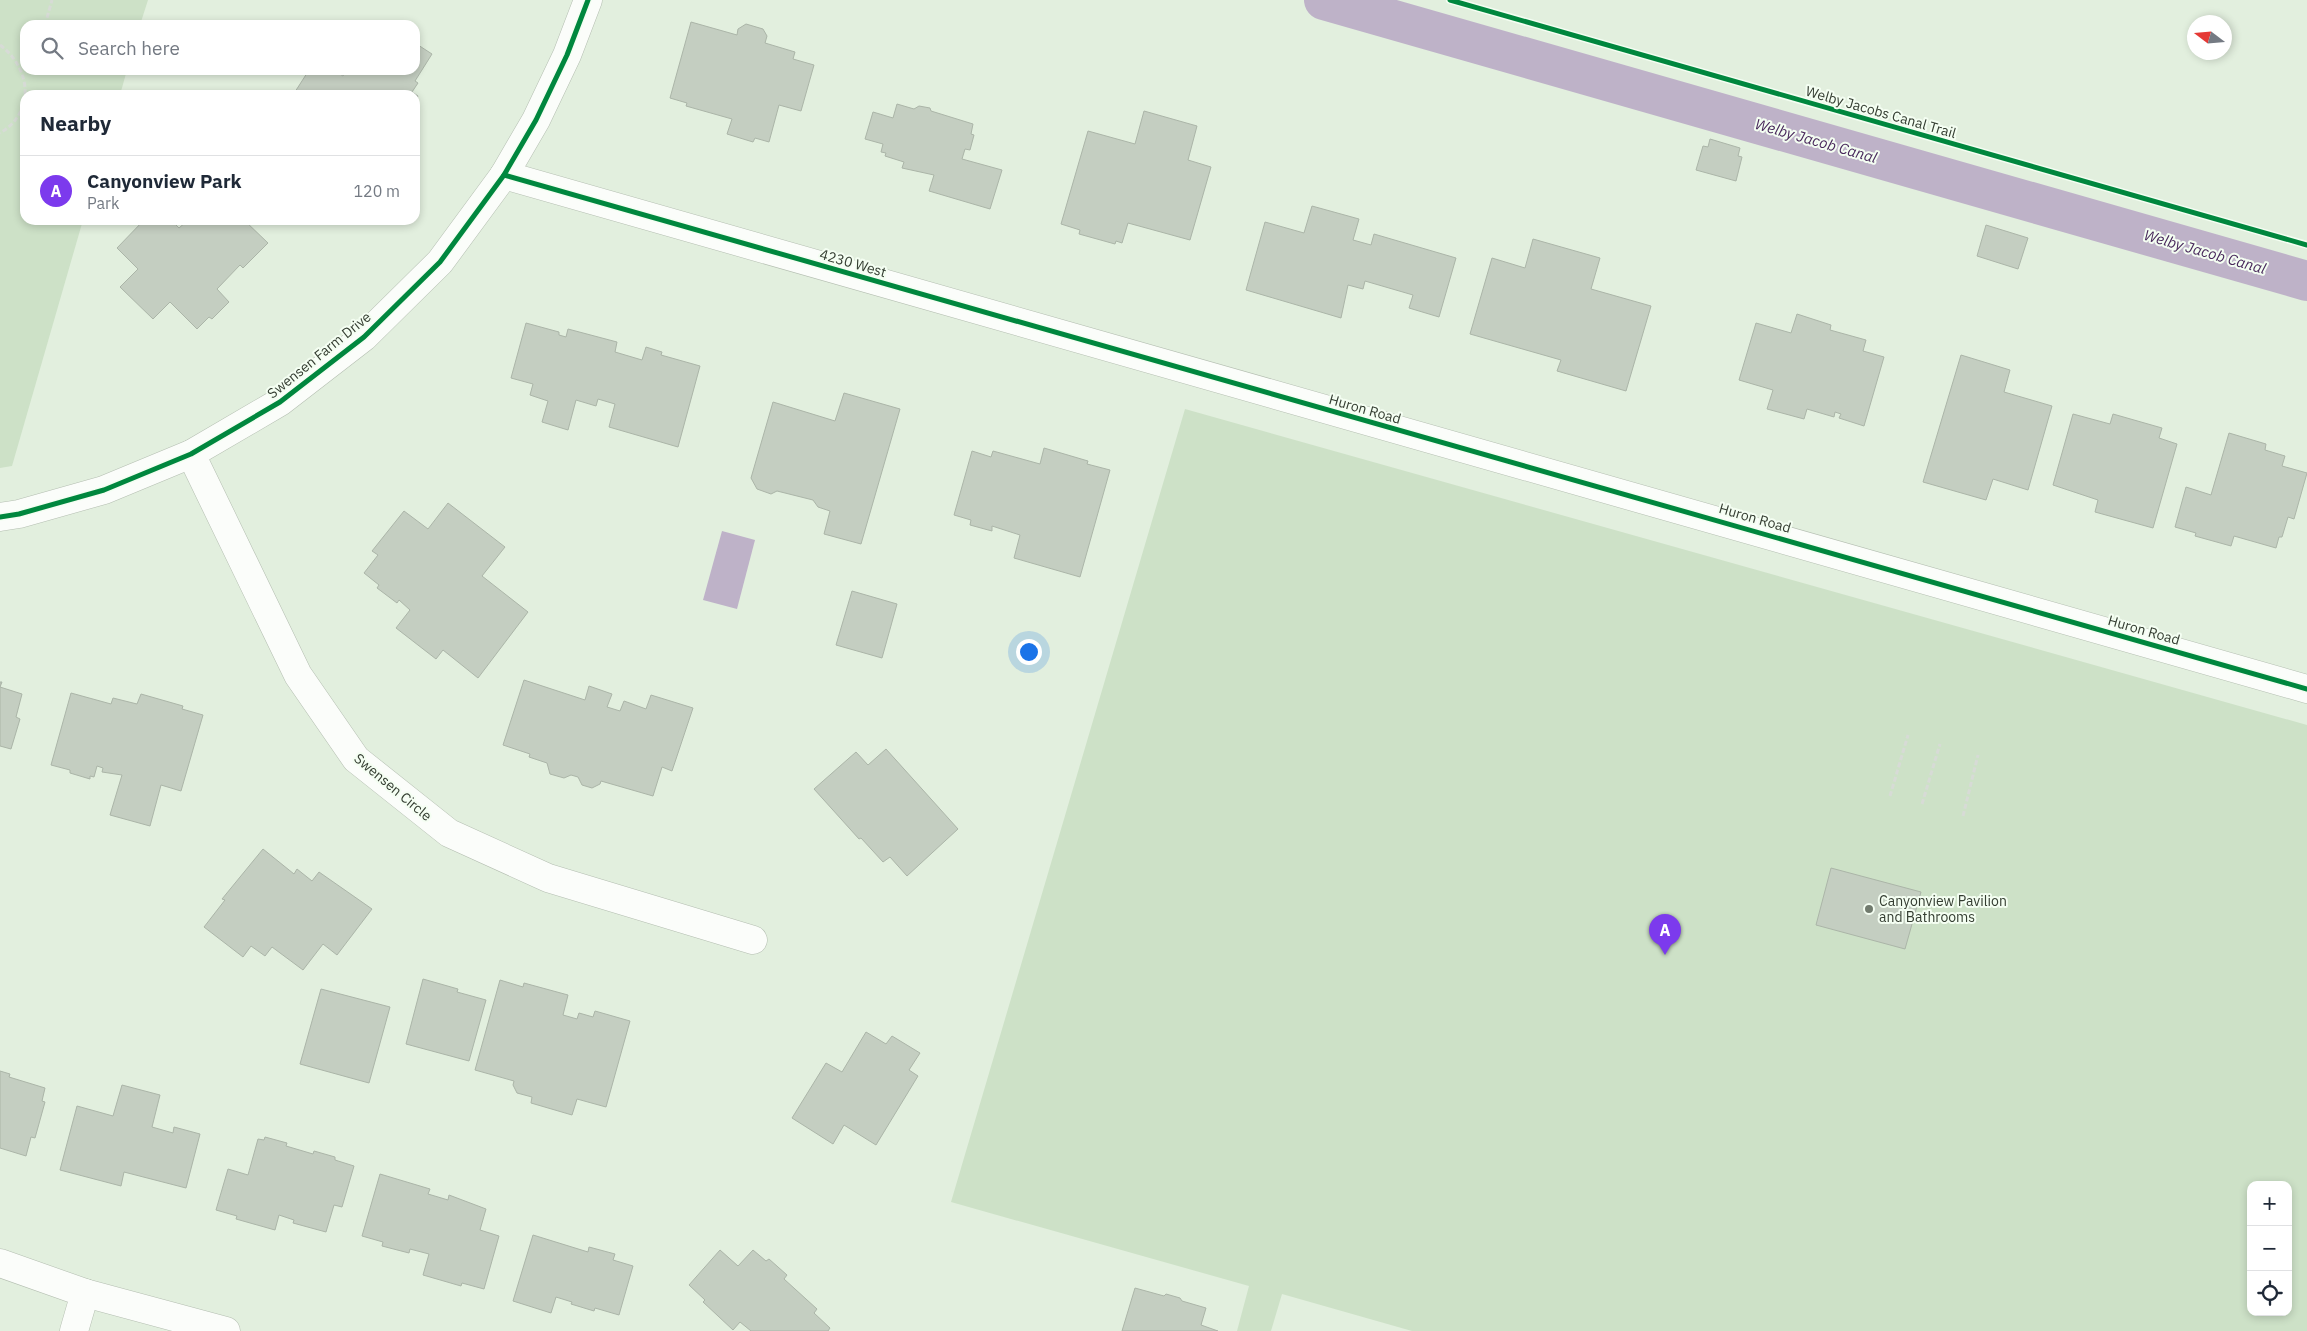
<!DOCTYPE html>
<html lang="en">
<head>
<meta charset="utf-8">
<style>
	body { margin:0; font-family:"IBM Plex Sans",sans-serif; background:#f6f6f7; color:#1f2937 }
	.controls { position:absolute; right:15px; bottom:15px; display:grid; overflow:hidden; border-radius:10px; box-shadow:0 2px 8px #0003 }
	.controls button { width:45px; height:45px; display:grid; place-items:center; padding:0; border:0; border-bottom:1px solid #e0e1e3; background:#fff; color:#1f2937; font:25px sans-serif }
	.compass { position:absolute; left:2187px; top:15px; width:45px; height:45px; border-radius:50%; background:#fff; box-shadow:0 2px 8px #0003; rotate:286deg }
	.you { position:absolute; left:1028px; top:651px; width:18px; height:18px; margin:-12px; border:4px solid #fff; border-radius:50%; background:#1a73e8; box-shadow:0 0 0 8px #1a73e833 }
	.badge { display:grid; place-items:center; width:32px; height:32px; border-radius:50%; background:#7c3aed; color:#fff; font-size:16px; font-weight:700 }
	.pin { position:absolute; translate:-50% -41px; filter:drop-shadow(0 1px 2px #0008) }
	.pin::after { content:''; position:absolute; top:26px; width:18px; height:15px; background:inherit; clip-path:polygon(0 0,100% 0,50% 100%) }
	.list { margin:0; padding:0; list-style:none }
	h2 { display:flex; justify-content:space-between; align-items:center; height:65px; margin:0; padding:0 20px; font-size:21px }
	h2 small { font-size:16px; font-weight:400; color:#747a83 }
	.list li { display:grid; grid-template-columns:32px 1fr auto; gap:15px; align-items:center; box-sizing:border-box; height:70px; padding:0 20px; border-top:1px solid #e0e1e3 }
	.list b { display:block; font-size:19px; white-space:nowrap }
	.list p { margin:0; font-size:16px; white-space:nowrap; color:#747a83 }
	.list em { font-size:16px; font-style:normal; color:#747a83 }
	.icon { flex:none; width:28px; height:28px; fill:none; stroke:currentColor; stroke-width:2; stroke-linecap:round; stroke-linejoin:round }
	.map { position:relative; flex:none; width:2307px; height:1331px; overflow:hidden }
	.search { position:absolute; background:#fff; box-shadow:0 2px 8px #0003; left:20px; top:20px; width:400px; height:55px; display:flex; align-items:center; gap:12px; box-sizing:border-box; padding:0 18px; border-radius:15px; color:#747a83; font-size:19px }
	.panel { position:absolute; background:#fff; box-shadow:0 2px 8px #0003; left:20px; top:90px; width:400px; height:135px; border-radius:15px }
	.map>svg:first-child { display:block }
</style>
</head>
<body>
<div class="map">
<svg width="2307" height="1331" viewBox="0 0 2307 1331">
	<rect width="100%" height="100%" fill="#e2efde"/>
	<g fill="#cde1c7" fill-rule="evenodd">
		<polygon points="0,0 148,0 140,25 25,25 25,70 127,70 120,95 25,95 25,220 83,220 12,466 0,468"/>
		<path d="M1185,409L2307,725V1331H1412L1282,1294L1271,1331H1237L1249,1286L951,1202ZM2251,1185H2288V1312H2251Z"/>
	</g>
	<polygon fill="#beb2c8" points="722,531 755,540 737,609 703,600"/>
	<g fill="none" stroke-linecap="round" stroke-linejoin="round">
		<polyline stroke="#beb2c8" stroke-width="40" points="1324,0 2307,281"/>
	</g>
	<g fill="#c4cec1" stroke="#abb5a8">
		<polygon points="691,22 737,35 738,29 746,24 763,29 767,36 765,43 795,52 793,59 814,65 801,111 779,105 769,142 755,138 753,142 727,134 732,119 686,106 687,103 670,98"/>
		<polygon points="415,43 432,54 415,81 418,83 412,92 418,96 415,101 415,95 293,95 309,70 333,70 343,76 347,70 415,70"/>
		<polygon points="897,104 914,109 919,106 930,108 931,111 973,124 971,134 974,135 970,150 965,149 962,159 1002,170 990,209 929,191 934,175 902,168 904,162 885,156 886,153 881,152 883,144 865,139 873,112 893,118"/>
		<polygon points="1144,111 1197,126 1188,160 1211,167 1190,240 1128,223 1122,243 1116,241 1115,244 1079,234 1080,230 1061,224 1088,131 1135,144"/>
		<polygon points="1710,139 1740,148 1738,156 1742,157 1736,181 1696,170 1703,146 1708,147"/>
		<polygon points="1312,206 1359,219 1353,240 1371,245 1374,234 1456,258 1439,317 1409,308 1413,295 1365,281 1363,289 1348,285 1341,318 1246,290 1265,222 1304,233"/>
		<polygon points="144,220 171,220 179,228 187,221 185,220 244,220 268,243 243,268 240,265 217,289 229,302 212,319 209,317 197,329 170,302 153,319 120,287 138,269 117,248"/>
		<polygon points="1986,225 2028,238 2018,269 1977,256"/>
		<polygon points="1533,239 1600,258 1591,289 1651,306 1626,391 1557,371 1561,360 1470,334 1492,258 1525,268"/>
		<polygon points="1797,314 1831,325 1830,330 1866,340 1863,351 1884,357 1864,426 1839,418 1841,414 1835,412 1834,417 1807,409 1804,419 1767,409 1773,390 1739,380 1756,323 1791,333"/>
		<polygon points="526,323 559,332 559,335 566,337 568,329 617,342 615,352 642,360 646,347 662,352 661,355 700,366 678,447 609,427 615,404 598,399 596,406 576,400 568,430 542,422 548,401 530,395 533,384 511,378"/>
		<polygon points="1961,355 2010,370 2004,392 2052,406 2028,490 1993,479 1986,500 1923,482"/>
		<polygon points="844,393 900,409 861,544 824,534 830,511 818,507 813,500 777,491 771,494 757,489 751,478 773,402 835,421"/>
		<polygon points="2073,414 2110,424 2113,414 2162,428 2159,438 2177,444 2153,528 2095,512 2098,500 2053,485"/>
		<polygon points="2229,433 2266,444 2265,450 2285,456 2282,466 2307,473 2294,519 2288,517 2282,537 2279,537 2276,548 2234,536 2231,546 2195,536 2196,533 2175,527 2186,487 2211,495"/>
		<polygon points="1044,448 1088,461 1087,464 1110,470 1080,577 1014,558 1020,535 992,526 992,531 970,525 971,520 954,515 972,451 991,457 993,451 1040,464"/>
		<polygon points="448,503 505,547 482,576 528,612 478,678 443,650 436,659 396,628 410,610 399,600 397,603 377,588 379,585 364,573 378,555 372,551 404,511 428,529"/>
		<polygon points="852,591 897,604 882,658 836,645"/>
		<polygon points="524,680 585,700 589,686 612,694 607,707 620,711 624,701 646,709 651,695 693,708 672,771 662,767 653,796 601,781 600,784 592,788 582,785 578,777 571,775 564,778 550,774 547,763 529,757 530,754 503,745"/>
		<polygon points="0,682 2,682 0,687 22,694 16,717 20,719 11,749 0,746"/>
		<polygon points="71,693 111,704 113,698 137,704 141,694 183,706 182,709 203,715 181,791 161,785 150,826 110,815 122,775 102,772 103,768 97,766 94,777 90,776 90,779 70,773 70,770 51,765"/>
		<polygon points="886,749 958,829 907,876 890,857 883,862 861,838 859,839 814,789 856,752 868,765"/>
		<polygon points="263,849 294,874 297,869 312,881 319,872 372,909 337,955 323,944 303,970 272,947 265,956 251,946 243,957 204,927 225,900 222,899"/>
		<polygon points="1831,868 1921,892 1905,949 1816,925"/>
		<polygon points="423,979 458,989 457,992 486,1000 469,1061 406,1044"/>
		<polygon points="500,980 523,987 524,983 568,995 563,1015 577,1019 579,1013 593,1017 595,1011 630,1021 606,1107 577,1099 572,1115 531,1103 532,1097 517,1093 513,1085 514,1081 475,1070"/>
		<polygon points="321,989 390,1007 369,1083 300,1064"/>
		<polygon points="866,1032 886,1044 892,1036 920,1053 909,1070 918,1076 876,1145 844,1125 833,1144 792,1118 826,1063 842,1072"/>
		<polygon points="0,1071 10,1074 9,1077 45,1088 42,1101 45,1102 35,1138 31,1137 26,1156 0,1148"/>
		<polygon points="122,1085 160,1095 152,1127 173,1133 174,1127 200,1134 186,1188 124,1172 121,1186 60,1170 77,1106 113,1116"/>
		<polygon points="265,1137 287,1143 286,1146 313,1154 314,1151 335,1157 335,1160 354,1166 342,1207 334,1205 326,1232 293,1223 294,1220 279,1215 275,1230 236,1219 237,1216 216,1210 228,1169 248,1175 258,1139 264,1140"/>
		<polygon points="380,1174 430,1189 428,1194 448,1200 449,1195 486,1209 480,1230 499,1236 484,1289 462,1283 461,1286 423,1275 429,1254 410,1249 409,1253 382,1246 383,1242 362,1236"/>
		<polygon points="533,1235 588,1252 589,1247 615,1254 613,1260 633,1266 619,1315 595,1308 594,1311 571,1304 572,1302 556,1297 551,1313 513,1301"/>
		<polygon points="720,1250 738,1266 753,1250 766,1261 769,1259 787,1275 784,1279 817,1309 814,1313 830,1328 828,1331 751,1331 740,1322 733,1330 703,1302 705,1300 689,1285"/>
		<polygon points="1135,1288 1164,1296 1166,1294 1180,1298 1182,1301 1206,1308 1201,1325 1218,1331 1122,1331"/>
	</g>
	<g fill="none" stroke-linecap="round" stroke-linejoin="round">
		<defs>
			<g id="street">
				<path d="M504,175C1105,347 1707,515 2307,689"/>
				<polyline points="191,454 298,675 356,759 449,833 548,878 753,940"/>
				<polyline points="0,517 19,514 104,490 191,454 280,402 364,337 440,262 504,175 536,120 567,55 588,0"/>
				<polyline points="0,1263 85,1293 226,1331"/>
				<polyline points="74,1331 85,1293"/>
			</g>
		</defs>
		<use href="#street" stroke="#b4beb1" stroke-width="29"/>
		<g stroke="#d7dbd6" stroke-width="3" stroke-dasharray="5 2.5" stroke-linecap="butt">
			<polyline points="45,25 52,0"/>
			<path d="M0,45C31,68 36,112 0,133"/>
			<polyline points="1890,796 1908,735"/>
			<polyline points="1922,804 1940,744"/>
			<polyline points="1963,816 1978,755"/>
		</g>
		<use href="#street" stroke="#fbfdfa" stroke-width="28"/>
		<defs>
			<g id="cycleway">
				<polyline points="1450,0 2307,245"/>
				<path d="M504,175C1105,347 1707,515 2307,689"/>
				<polyline points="0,517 19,514 104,490 191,454 280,402 364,337 440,262 504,175 536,120 567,55 588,0"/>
			</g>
		</defs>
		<use href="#cycleway" stroke="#f4fef2" stroke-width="8"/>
		<use href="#cycleway" stroke="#00873e" stroke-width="5"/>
	</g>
	<circle fill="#717b6e" stroke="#f4fef2" stroke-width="2" cx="1869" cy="909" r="5"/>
	<g text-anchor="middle" stroke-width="4" stroke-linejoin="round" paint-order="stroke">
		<g font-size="14" fill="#343d31" stroke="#f4fef2">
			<text transform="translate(1881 112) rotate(16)" y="5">Welby Jacobs Canal Trail</text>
			<text transform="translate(853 263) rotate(16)" y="5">4230 West</text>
			<text transform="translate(319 355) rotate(-39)" y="5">Swensen Farm Drive</text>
			<text transform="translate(1365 409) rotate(16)" y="5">Huron Road</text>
			<text transform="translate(1755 518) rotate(16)" y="5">Huron Road</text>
			<text transform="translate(2144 630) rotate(16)" y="5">Huron Road</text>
			<text transform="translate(393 787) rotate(40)" y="5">Swensen Circle</text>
		</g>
		<g font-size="14" fill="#343d31" stroke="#f4fef2" text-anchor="start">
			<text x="1879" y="906">Canyonview Pavilion<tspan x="1879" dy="16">and Bathrooms</tspan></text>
		</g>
		<g font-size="15" font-style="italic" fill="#48285b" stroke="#f4fef2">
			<text transform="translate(1816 141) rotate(16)" y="5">Welby Jacob Canal</text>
			<text transform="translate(2205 252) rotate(16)" y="5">Welby Jacob Canal</text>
		</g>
	</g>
</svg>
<div class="controls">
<button>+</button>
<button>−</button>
<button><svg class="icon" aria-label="locate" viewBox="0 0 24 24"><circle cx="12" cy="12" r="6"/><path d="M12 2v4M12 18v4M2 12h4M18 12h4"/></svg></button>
</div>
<svg class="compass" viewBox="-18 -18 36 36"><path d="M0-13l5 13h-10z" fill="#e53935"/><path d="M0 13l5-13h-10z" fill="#747a83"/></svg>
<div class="you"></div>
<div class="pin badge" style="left:1665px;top:955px">A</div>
<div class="search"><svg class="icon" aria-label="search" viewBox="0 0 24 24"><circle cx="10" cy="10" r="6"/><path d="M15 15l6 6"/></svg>Search here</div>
<section class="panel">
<h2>Nearby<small></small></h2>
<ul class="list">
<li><span class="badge">A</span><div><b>Canyonview Park</b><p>Park</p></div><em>120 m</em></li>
</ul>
</section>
</div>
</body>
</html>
